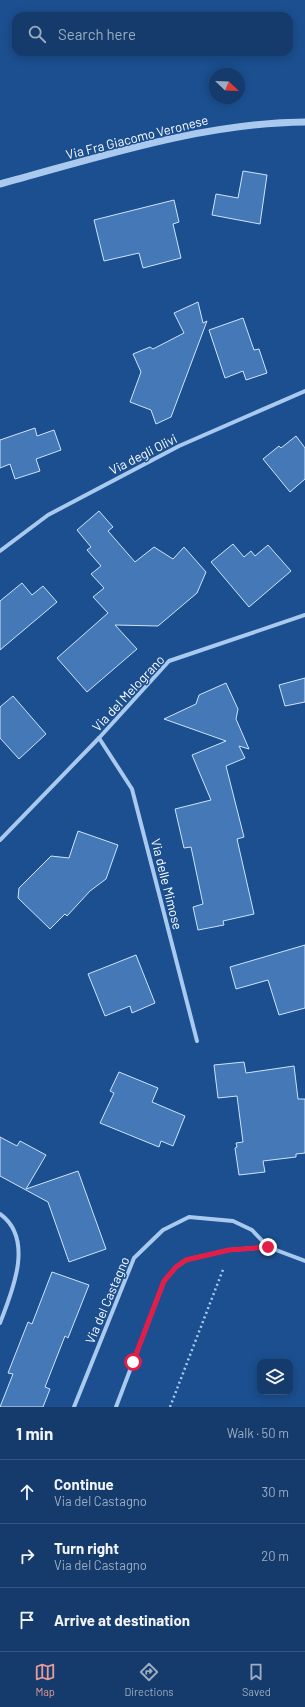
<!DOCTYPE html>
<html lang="en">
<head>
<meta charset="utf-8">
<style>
	body { margin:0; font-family:Barlow,sans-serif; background:#1d4271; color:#f1f3f6 }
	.controls { position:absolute; right:12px; bottom:12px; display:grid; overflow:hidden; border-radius:8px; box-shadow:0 2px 10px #0003 }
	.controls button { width:36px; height:36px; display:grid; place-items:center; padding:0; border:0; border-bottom:1px solid #33557e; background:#143b6b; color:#f1f3f6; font:20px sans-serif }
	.compass { position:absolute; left:209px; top:68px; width:36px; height:36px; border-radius:50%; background:#143b6b; box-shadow:0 2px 10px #0003; rotate:113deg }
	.stop { position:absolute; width:12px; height:12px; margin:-9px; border:3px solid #e11d48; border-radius:50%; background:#fff }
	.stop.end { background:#e11d48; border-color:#fff; box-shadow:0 1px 4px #0008 }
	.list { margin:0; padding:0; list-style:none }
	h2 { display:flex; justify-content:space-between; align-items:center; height:52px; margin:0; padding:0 16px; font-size:17px }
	h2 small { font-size:13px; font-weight:400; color:#9dadc1 }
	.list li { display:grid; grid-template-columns:26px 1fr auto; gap:12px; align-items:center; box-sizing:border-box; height:64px; padding:0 16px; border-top:1px solid #33557e }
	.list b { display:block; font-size:15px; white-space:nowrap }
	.list p { margin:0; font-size:13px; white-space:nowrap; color:#9dadc1 }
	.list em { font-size:13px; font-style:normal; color:#9dadc1 }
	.icon { flex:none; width:22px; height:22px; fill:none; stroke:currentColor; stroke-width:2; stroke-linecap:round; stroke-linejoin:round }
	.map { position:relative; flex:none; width:305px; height:1407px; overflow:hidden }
	.search { position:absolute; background:#143b6b; box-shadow:0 2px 10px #0003; left:12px; right:12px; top:12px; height:44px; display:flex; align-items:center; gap:10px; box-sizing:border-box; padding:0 14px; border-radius:12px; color:#9dadc1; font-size:15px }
	.sheet { height:244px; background:#143b6b }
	nav { display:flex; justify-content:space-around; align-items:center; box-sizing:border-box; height:56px; border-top:1px solid #33557e; background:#143b6b; font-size:11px; color:#9dadc1 }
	nav a { display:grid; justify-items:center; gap:2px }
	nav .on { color:#e69b98 }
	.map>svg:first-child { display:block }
</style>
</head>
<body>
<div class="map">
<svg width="305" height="1407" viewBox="0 0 305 1407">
	<rect width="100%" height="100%" fill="#1b4f8f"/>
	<g fill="#4478b7" stroke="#cfe3fa">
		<polygon points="243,171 267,175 260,224 212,215 216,194 238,198"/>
		<polygon points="174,200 179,222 173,224 181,258 143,268 139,253 104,261 94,220"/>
		<polygon points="198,302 203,323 207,321 171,417 156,424 151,410 130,402 141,372 133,354 150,347 153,349 184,333 174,313"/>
		<polygon points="243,318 254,350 259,349 267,373 246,380 243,371 225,378 209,330"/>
		<polygon points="35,428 37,436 54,430 61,450 36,459 40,471 15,479 10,464 0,468 0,440"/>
		<polygon points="296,436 305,448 305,479 290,492 263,459 279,446 281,448"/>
		<polygon points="99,511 113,527 108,531 135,562 154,547 173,559 184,547 206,572 197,593 158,626 115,625 137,649 87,692 57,658 108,613 93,597 104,588 91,574 101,566 87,550 91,547 77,530"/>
		<polygon points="233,544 244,557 251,551 255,556 268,545 291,571 249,607 211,562"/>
		<polygon points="22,583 32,595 43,586 57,602 0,650 0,601"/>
		<polygon points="305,678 305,702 285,706 279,685"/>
		<polygon points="226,683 238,709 236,719 249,749 239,746 245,758 226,766 244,837 237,839 254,914 223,921 224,925 198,930 193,907 203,904 191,847 184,848 175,809 211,800 192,755 226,741 164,719 196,704 199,695"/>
		<polygon points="13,696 46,734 19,759 0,738 0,707"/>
		<polygon points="78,831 118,845 106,879 90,891 67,916 65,914 50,929 18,898 19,888 51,856 69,858"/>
		<polygon points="305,945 305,1008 279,1015 268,980 236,989 230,967"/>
		<polygon points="136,955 155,1003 132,1013 130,1006 105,1016 88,974"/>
		<polygon points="244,1062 246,1073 294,1066 298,1099 305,1099 305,1153 296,1154 296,1157 263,1161 265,1172 239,1175 235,1148 237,1147 236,1143 243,1142 237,1096 218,1098 214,1065"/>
		<polygon points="119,1072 158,1088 152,1102 185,1116 173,1146 161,1141 159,1147 100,1123 114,1093 110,1091"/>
		<polygon points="0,1137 17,1146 20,1141 46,1155 26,1189 78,1171 106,1249 69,1262 48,1202 0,1176"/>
		<polygon points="52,1272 89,1285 68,1338 65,1336 45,1387 50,1389 43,1407 0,1407 13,1374 8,1373 28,1322 32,1324"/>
	</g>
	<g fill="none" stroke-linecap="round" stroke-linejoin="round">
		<polyline stroke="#a9c9ee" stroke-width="2.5" stroke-dasharray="2 3" stroke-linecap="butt" points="170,1407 224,1267"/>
		<g stroke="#a9c9ee" stroke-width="4">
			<polyline points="0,551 48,515 179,446 305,391"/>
			<polyline points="99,738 132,789 197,1041"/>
			<polyline points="0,840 99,738 169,661 305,615"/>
			<path d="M0,1214C35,1239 12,1292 0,1323"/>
			<polyline points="74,1407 134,1258 163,1230 189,1217 233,1221 252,1230 268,1247"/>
			<polyline points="116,1407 164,1281 176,1267 186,1260 229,1250 268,1247 305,1261"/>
		</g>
		<path stroke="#a9c9ee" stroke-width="7" d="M0,184C100,157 201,123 305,122"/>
	</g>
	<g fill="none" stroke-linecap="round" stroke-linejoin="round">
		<polyline stroke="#e11d48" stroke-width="5" points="133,1362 164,1281 176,1267 186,1260 229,1250 268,1247"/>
	</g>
	<g text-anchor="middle" stroke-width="3" stroke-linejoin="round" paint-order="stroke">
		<g font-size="13" fill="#fff" stroke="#1b4f8f">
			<text transform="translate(137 137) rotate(-14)" y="5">Via Fra Giacomo Veronese</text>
			<text transform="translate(143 454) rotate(-27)" y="5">Via degli Olivi</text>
			<text transform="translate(128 693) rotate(-47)" y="5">Via del Melograno</text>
			<text transform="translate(167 884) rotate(76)" y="5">Via delle Mimose</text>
			<text transform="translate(107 1300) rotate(-67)" y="5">Via del Castagno</text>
		</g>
	</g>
</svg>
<div class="controls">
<button><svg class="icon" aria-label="layers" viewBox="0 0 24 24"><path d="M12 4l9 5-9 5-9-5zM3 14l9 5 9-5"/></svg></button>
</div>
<svg class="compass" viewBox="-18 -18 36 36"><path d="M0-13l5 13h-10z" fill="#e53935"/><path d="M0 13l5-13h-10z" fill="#9dadc1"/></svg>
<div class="stop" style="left:133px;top:1362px"></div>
<div class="stop end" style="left:268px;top:1247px"></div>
<div class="search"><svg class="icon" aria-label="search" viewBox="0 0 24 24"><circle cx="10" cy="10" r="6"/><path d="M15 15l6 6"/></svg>Search here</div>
</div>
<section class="sheet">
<h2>1 min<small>Walk · 50 m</small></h2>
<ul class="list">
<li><svg class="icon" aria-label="ahead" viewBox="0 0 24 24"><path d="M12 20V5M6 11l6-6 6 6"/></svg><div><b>Continue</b><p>Via del Castagno</p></div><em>30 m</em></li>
<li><svg class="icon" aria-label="right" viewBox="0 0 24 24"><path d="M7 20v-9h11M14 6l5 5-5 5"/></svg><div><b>Turn right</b><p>Via del Castagno</p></div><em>20 m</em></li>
<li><svg class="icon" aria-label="arrive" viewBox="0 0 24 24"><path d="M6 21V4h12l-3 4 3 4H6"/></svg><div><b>Arrive at destination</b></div></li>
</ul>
</section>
<nav>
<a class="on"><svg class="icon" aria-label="map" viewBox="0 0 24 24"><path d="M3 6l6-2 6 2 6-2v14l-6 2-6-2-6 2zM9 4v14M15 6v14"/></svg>Map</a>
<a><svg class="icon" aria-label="directions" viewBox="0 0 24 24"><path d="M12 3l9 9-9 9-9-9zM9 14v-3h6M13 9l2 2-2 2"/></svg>Directions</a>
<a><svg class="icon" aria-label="saved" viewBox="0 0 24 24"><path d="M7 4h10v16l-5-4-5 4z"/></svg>Saved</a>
</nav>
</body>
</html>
